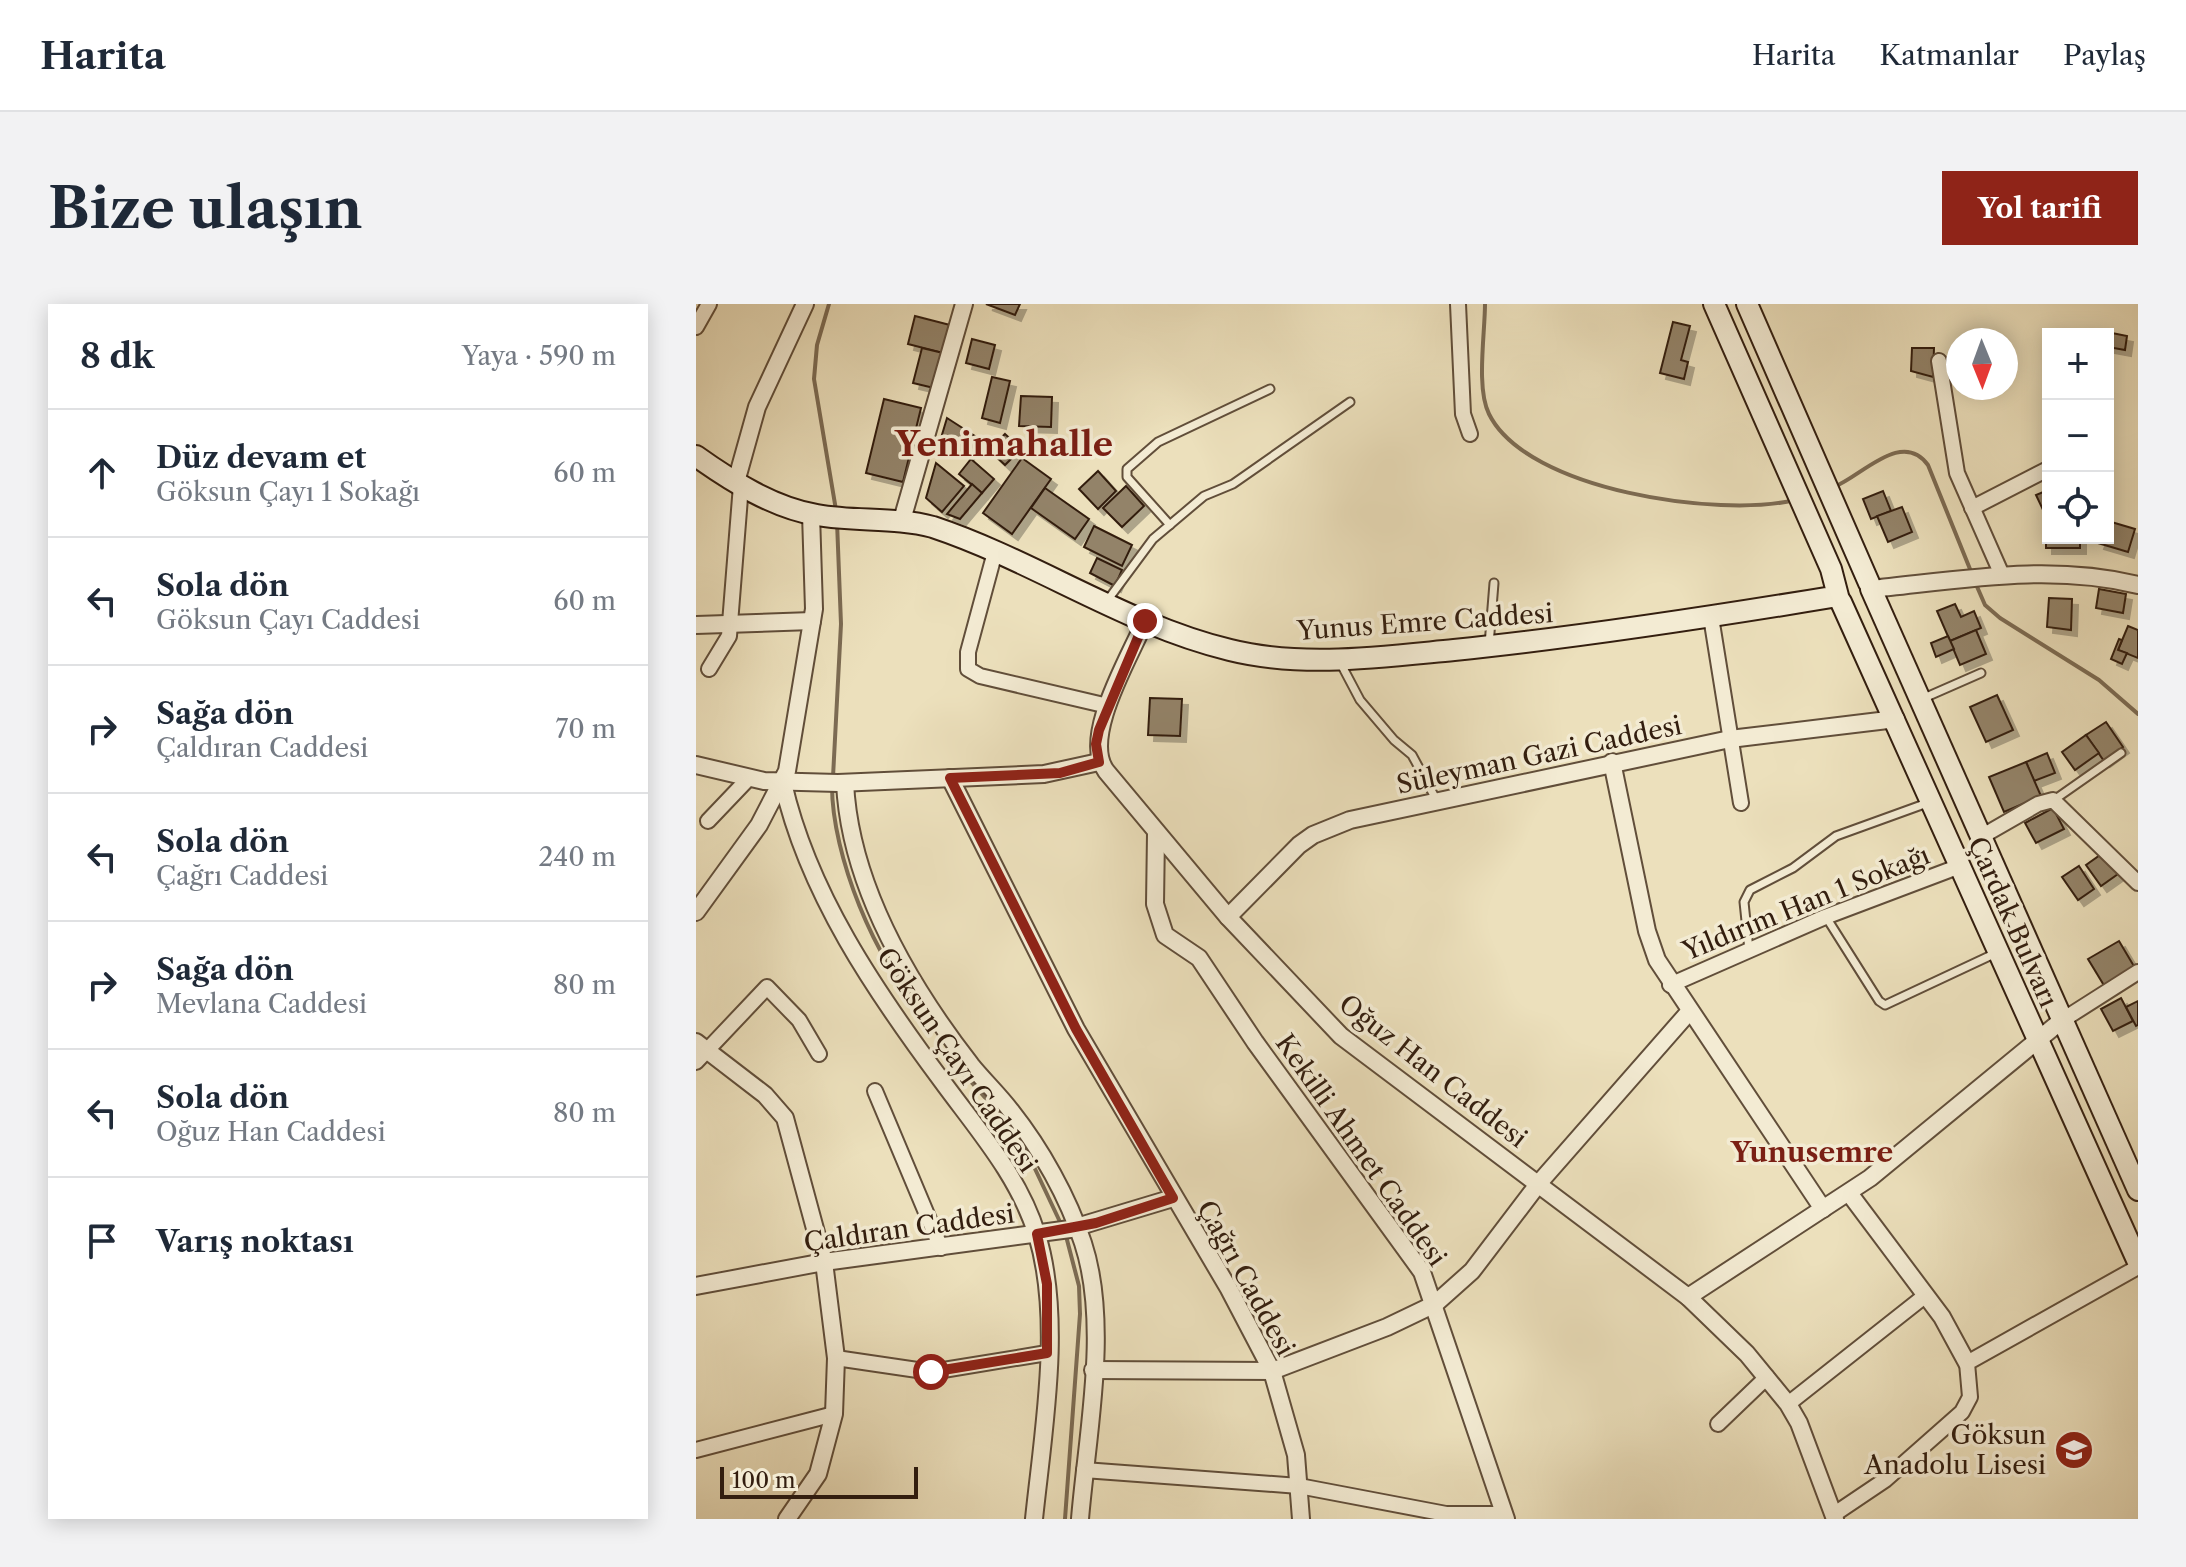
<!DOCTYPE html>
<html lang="tr">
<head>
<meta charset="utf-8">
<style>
	body { margin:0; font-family:"Libre Caslon Text",serif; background:#f2f2f3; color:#1f2937 }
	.controls { position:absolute; right:24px; top:24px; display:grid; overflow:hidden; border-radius:0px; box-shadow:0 4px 20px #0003 }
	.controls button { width:72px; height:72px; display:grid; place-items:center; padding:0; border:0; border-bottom:2px solid #e0e1e3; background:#fff; color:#1f2937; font:40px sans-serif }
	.compass { position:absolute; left:1250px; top:24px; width:72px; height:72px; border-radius:50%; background:#fff; box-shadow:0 4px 20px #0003; rotate:179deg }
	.scale { position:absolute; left:24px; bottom:20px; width:198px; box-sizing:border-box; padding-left:8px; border:4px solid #331e0f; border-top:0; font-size:22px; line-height:28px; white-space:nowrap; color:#331e0f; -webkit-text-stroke:6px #f3ebd3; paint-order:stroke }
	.stop { position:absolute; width:24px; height:24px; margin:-18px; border:6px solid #8f2418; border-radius:50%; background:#fff }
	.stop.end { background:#8f2418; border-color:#fff; box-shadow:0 2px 8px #0008 }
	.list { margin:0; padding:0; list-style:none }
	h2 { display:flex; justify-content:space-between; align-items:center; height:104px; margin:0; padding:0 32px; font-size:34px }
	h2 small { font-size:26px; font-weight:400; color:#747a83 }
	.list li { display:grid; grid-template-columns:52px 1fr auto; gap:24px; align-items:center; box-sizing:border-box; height:128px; padding:0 32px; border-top:2px solid #e0e1e3 }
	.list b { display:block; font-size:30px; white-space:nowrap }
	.list p { margin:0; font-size:26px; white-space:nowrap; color:#747a83 }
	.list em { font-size:26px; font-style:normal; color:#747a83 }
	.icon { flex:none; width:44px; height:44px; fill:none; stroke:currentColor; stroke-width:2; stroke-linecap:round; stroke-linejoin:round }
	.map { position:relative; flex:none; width:1442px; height:1215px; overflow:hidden; border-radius:0px }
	header { display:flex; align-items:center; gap:48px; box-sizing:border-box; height:112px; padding:0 40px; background:#fff; border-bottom:2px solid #e0e1e3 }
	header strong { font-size:38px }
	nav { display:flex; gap:44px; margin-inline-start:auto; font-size:28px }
	.intro { display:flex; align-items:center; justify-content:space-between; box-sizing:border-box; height:192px; padding:0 48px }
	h1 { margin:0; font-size:56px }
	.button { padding:20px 36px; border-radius:0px; background:#8f2418; color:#fff; font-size:28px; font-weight:700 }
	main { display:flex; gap:48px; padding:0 48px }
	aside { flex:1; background:#fff; border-radius:0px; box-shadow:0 4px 20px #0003 }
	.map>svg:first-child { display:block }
</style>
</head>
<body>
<header>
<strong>Harita</strong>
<nav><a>Harita</a><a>Katmanlar</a><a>Paylaş</a></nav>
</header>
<div class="intro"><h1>Bize ulaşın</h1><a class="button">Yol tarifi</a></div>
<main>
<aside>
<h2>8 dk<small>Yaya · 590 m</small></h2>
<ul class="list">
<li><svg class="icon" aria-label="ahead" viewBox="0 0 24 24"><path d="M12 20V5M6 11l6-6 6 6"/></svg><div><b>Düz devam et</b><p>Göksun Çayı 1 Sokağı</p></div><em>60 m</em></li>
<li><svg class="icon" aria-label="left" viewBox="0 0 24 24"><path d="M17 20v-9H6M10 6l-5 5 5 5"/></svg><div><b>Sola dön</b><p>Göksun Çayı Caddesi</p></div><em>60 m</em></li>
<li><svg class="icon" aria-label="right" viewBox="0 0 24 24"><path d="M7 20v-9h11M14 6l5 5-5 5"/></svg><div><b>Sağa dön</b><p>Çaldıran Caddesi</p></div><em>70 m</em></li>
<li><svg class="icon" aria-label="left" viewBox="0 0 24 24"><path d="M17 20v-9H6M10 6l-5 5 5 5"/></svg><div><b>Sola dön</b><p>Çağrı Caddesi</p></div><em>240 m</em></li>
<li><svg class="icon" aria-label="right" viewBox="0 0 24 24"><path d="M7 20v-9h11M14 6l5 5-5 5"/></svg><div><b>Sağa dön</b><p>Mevlana Caddesi</p></div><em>80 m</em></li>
<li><svg class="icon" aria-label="left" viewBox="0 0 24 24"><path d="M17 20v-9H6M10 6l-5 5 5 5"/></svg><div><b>Sola dön</b><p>Oğuz Han Caddesi</p></div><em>80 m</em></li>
<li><svg class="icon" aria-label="arrive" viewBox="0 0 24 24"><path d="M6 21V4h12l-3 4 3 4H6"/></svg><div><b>Varış noktası</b></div></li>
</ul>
</aside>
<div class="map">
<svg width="1442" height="1215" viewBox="0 0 1442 1215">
	<defs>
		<filter id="shadow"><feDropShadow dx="6" dy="6" stdDeviation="0" flood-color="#0004"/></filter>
	</defs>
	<rect width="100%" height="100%" fill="#ece0bc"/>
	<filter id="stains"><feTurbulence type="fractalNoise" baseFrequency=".0025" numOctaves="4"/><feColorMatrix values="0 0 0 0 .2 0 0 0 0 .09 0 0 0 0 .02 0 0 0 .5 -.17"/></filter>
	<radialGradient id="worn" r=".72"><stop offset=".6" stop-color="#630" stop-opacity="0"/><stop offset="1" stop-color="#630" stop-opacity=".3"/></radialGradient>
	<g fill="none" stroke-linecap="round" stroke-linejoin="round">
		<g stroke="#7c6b53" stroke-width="4">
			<polyline points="133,0 121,41 118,75 140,206"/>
			<path d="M789,0C789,30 780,84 793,110C831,187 1024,214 1099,196"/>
			<path d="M1138,183C1166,172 1206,125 1232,161L1276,270"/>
			<polyline points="1279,278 1289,301 1304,314 1403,376 1442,410"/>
			<polyline points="137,473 145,320 141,218"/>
			<path d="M136,482C136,551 179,658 227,707"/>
			<polyline points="248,737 269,771 324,833 365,920"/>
			<polyline points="369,1215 384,1010 383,982 370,932"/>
		</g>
	</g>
	<g fill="#938369" stroke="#331e0f" stroke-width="2" filter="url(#shadow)">
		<polygon points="290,0 324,0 319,11"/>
		<polygon points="219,12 254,21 247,49 212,40"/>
		<polygon points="977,18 994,22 985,56 992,58 988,75 964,69"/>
		<polygon points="1411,28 1431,32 1429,46 1412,43"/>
		<polygon points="276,35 299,41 293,65 270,59"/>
		<polygon points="226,44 247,49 238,84 217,79"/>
		<polygon points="1216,44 1238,44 1237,73 1215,67"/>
		<polygon points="296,73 314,77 304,119 286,114"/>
		<polygon points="325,92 356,93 355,123 323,122"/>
		<polygon points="188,95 225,104 207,178 170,169"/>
		<polygon points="251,114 282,134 271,151 245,134"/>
		<polygon points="309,130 325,145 309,161 293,146"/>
		<polygon points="326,154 355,175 316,230 287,209"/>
		<polygon points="275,155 298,175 286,189 263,170"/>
		<polygon points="240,159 268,182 246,208 230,194"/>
		<polygon points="402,167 420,187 402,205 383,185"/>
		<polygon points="276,180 286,189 264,215 251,210"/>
		<polygon points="430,182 448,202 426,223 407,204"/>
		<polygon points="349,184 393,215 379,235 335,204"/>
		<polygon points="1352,186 1352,208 1349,210 1340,191"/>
		<polygon points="1187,187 1195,207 1175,215 1167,195"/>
		<polygon points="1206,203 1216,228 1192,238 1181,212"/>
		<polygon points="1350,213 1352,234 1384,234 1384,244 1350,244"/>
		<polygon points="1412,217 1439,225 1432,248 1402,239 1404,234 1412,234"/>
		<polygon points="398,222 436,241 426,262 388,243"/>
		<polygon points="401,254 426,266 419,282 394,269"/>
		<polygon points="1403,285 1430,290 1427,309 1400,304"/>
		<polygon points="1353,294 1376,295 1375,326 1351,323"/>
		<polygon points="1259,300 1265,313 1278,307 1285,324 1254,337 1241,307"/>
		<polygon points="1432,322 1442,326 1442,354 1422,346"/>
		<polygon points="1280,326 1290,350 1264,361 1254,337"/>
		<polygon points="1252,332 1258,345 1240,353 1235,339"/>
		<polygon points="1423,335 1426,336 1422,346 1431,349 1426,360 1415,355"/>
		<polygon points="1301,391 1317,426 1290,438 1274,403"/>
		<polygon points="454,394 486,395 484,432 452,431"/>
		<polygon points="1410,418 1427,443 1408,457 1390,431"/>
		<polygon points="1390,431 1403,449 1379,466 1366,448"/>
		<polygon points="1351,449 1359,469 1338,477 1330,458"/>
		<polygon points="1330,458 1345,492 1308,508 1293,473"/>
		<polygon points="1357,504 1368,525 1340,539 1329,519"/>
		<polygon points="1407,549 1422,570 1405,582 1390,561"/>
		<polygon points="1383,562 1398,585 1382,596 1366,573"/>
		<polygon points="1423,637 1439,664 1409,683 1392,655"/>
		<polygon points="1425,694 1437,717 1417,727 1405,705"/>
		<polygon points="1442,697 1442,721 1440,722 1430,703"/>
	</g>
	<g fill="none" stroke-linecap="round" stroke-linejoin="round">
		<defs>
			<g id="service">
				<polyline points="474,221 431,173 431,165 462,138 574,85"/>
				<polyline points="411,297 457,235 508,192 537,180 654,98"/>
				<polyline points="793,341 798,279"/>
				<polyline points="645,360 664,396 698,436 716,451 741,497"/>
				<polyline points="1228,394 1285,369"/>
				<polyline points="1358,496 1425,449"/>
				<polyline points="1130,613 1183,697 1189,701 1300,649"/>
				<polyline points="1053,646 1048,598 1054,586 1097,564 1140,532 1234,498"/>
			</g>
			<g id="minor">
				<polyline points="762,0 767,110 774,130"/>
				<polyline points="0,23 13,0"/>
				<polyline points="1243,57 1261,169 1306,271"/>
				<polyline points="1276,204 1352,165"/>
				<polyline points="299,248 272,348 272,365 284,372 412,402"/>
				<polyline points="1015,313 1045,499"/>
				<polyline points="13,365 33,332 45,181"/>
				<polyline points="12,517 53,474"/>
				<polyline points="1283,534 1342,500 1357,496 1442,579"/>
				<polyline points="974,681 1129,613 1264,562"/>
				<polyline points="1365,717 1442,668"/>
				<polyline points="0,758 71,683 103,716 123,750"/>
				<polyline points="179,787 245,944"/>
				<polyline points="140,1054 235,1068 351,1049"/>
				<polyline points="1092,1100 1230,991"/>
				<polyline points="1022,1120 1071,1073"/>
				<polyline points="0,1146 138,1110"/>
				<polyline points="388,1166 603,1182 750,1210 808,1210"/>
				<polyline points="1137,1211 1189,1176 1266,1108 1274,1093 1271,1059 1442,963"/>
			</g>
			<g id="tertiary">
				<polyline points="40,178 61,103 109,0"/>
				<polyline points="206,216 268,0"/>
				<path d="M1175,285C1264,276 1354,259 1442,281"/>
				<path d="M449,317C434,353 385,433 410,467L532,613L645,732L992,993L1051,1050L1092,1100L1103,1119L1139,1215"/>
				<polyline points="0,321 116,317"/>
				<polyline points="916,458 951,627 961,656 1127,905"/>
				<polyline points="0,461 68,477 142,479 348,470 403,458"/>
				<polyline points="254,474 380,725 533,985 576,1067 600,1151 605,1215"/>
				<path d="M87,479C112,589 179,687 246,777C281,825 323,872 341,931C367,1016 347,1128 338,1215"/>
				<path d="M149,479C154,582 213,681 275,761C288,777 303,791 315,807C345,845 372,893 387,939C414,1021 391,1130 384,1215"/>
				<polyline points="460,530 459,600 469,631 503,654 559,738 726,968 810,1215"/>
				<polyline points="0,608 63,521 91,467 118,305 115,210"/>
				<polyline points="532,613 603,541 617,531 654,516 1034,435 1200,415"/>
				<polyline points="0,738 69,791 89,814 128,958 140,1054 138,1110 122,1170 91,1215"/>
				<polyline points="1153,889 1246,1013 1271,1059"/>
				<polyline points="0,982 128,958 374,925 477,894"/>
				<polyline points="992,993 1174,874 1365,717"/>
				<polyline points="397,1066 576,1067 691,1023 739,1000 776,967 843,879 993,708"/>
			</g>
			<g id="secondary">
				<polyline points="1051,0 1173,279"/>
				<path d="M0,152C35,177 78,204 121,211C160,218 199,213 237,223C339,257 430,321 534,346C606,364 685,353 758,346C887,333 1015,313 1142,292L1135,265L1018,0"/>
				<polyline points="1175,285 1442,886"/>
				<polyline points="1145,298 1442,958"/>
			</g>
		</defs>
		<use href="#service" stroke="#614e3a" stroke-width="11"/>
		<use href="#minor" stroke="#614e3a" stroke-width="18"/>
		<use href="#tertiary" stroke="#614e3a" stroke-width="20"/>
		<use href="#secondary" stroke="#331e0f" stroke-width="24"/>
		<use href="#service" stroke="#f3ebd3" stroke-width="7"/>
		<use href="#minor" stroke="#f3ebd3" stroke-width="14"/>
		<use href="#tertiary" stroke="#f3ebd3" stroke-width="16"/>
		<use href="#secondary" stroke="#f3ebd3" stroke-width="20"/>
	</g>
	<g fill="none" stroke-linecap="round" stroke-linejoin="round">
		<polyline stroke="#8f2418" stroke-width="10" points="235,1068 351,1049 351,980 341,930 400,919 477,894 380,725 254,474 364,469 403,458 400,440 403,426 449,317"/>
	</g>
	<defs>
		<symbol id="school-disc" viewBox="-11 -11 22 22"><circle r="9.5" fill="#8f2418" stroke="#f3ebd3"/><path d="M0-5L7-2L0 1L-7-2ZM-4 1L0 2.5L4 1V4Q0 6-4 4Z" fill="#fff"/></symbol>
	</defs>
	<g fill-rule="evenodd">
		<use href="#school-disc" x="1356" y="1124" width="44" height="44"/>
	</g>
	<g text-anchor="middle" stroke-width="7" stroke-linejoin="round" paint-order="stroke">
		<g font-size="26" fill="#331e0f" stroke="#f3ebd3">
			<text transform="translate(729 318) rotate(-4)" y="9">Yunus Emre Caddesi</text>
			<text transform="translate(843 451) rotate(-12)" y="9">Süleyman Gazi Caddesi</text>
			<text transform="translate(1110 599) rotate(-22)" y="9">Yıldırım Han 1 Sokağı</text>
			<text transform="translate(1317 618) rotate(66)" y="9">Çardak Bulvarı</text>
			<text transform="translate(261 756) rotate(56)" y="9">Göksun Çayı Caddesi</text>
			<text transform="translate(737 767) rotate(38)" y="9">Oğuz Han Caddesi</text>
			<text transform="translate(665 846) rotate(55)" y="9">Kekilli Ahmet Caddesi</text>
			<text transform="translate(213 924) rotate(-8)" y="9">Çaldıran Caddesi</text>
			<text transform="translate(550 974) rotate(61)" y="9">Çağrı Caddesi</text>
		</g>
		<g font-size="26" fill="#331e0f" stroke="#f3ebd3" text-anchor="end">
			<text x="1350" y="1140">Göksun<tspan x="1350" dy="30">Anadolu Lisesi</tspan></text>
		</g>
		<g font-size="28" font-weight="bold" fill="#7a1f14" stroke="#f3ebd3">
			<text x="1116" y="858">Yunusemre</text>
		</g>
		<g font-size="34" font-weight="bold" fill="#7a1f14" stroke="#f3ebd3">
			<text x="308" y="152">Yenimahalle</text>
		</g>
	</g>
	<rect width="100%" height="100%" filter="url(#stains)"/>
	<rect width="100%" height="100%" fill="url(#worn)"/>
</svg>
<div class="controls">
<button>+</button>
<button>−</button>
<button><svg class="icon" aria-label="locate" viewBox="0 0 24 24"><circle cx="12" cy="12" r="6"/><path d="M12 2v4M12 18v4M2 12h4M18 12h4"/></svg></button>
</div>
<svg class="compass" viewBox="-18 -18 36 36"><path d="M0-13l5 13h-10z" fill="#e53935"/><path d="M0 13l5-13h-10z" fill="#747a83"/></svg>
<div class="scale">100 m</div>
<div class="stop" style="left:235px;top:1068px"></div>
<div class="stop end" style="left:449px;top:317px"></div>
</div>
</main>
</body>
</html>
